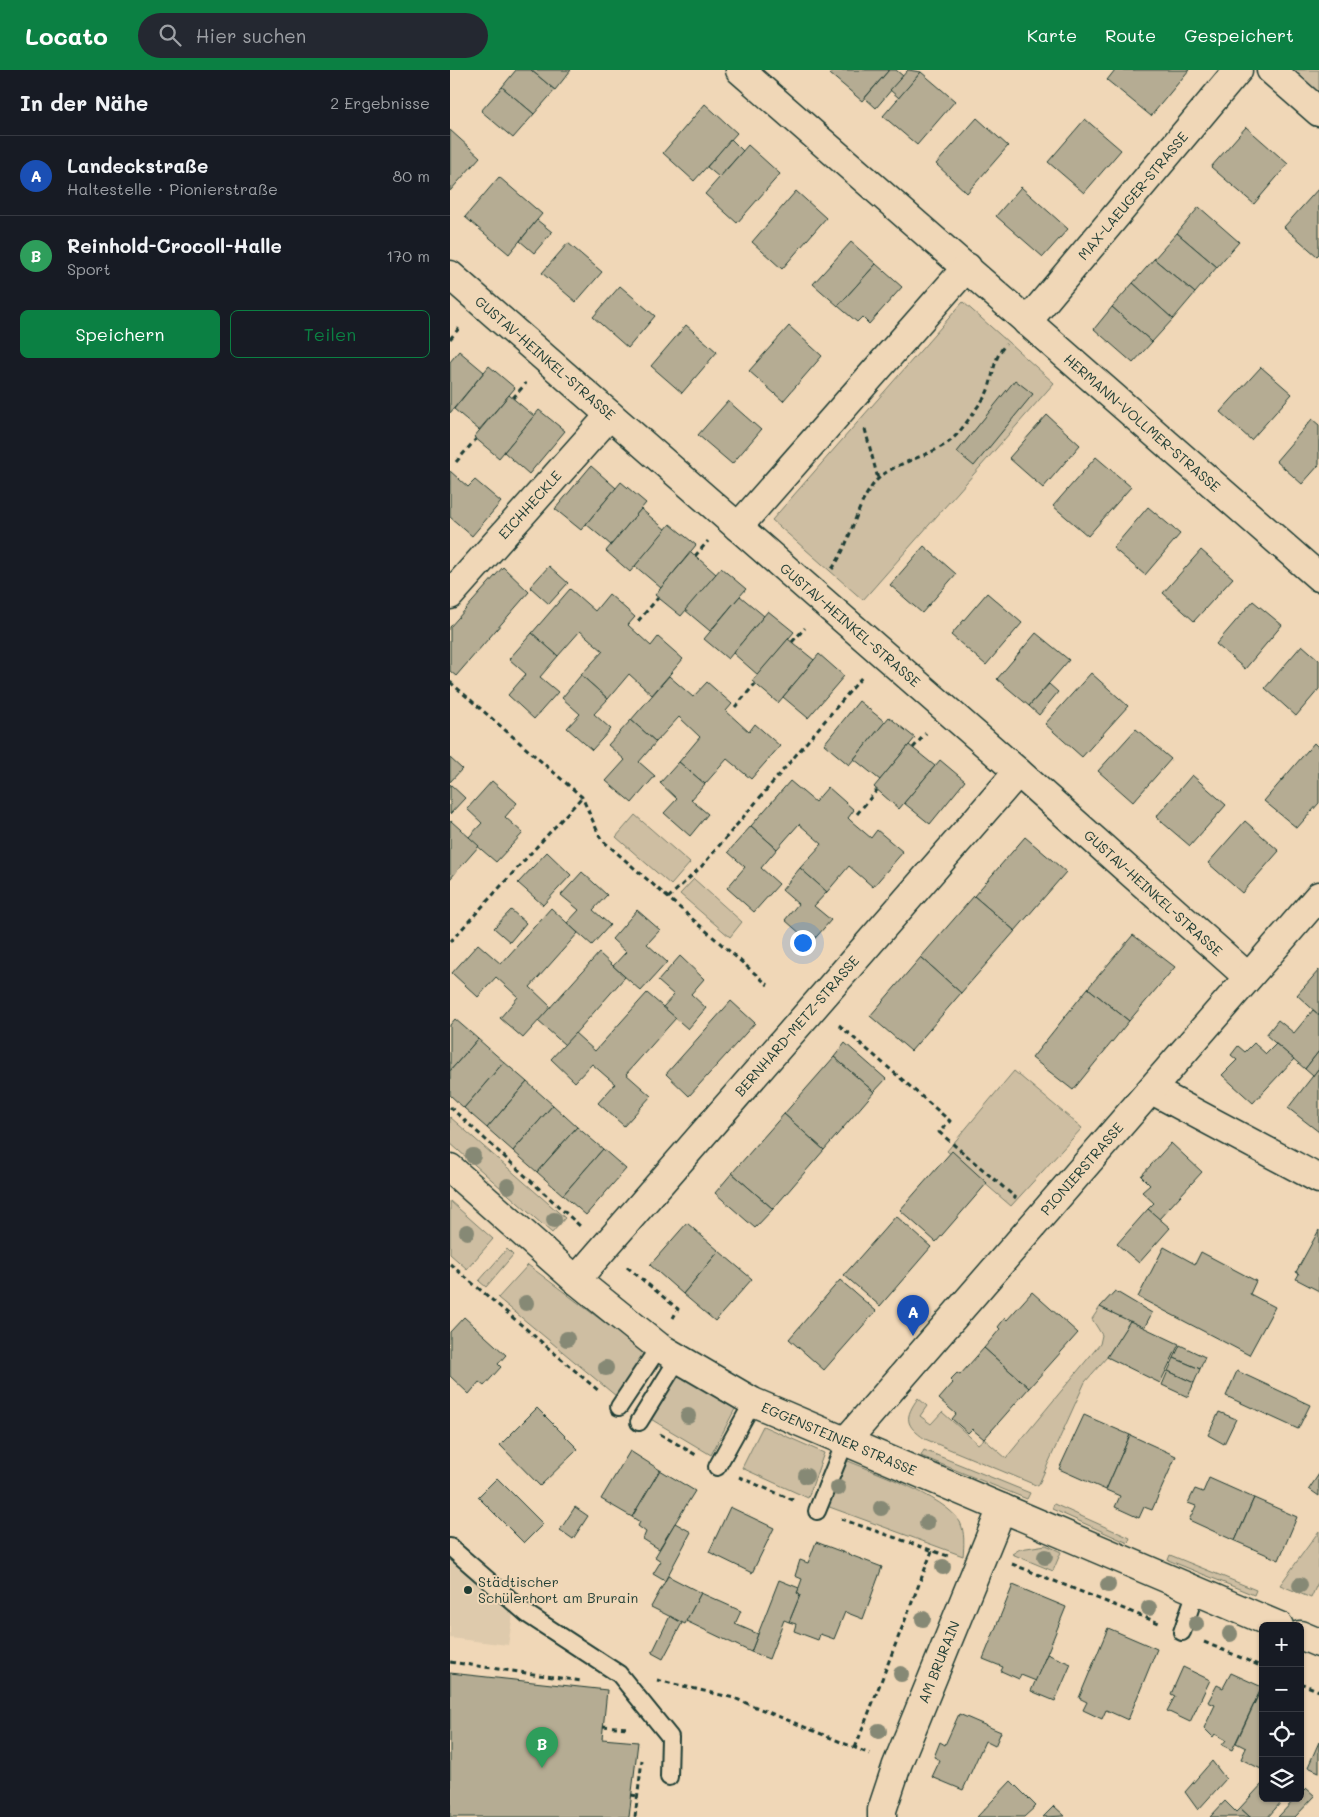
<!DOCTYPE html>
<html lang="de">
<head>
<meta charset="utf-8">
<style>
	body { margin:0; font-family:Mali,sans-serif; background:#242831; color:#f1f3f6 }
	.controls { position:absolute; right:15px; bottom:15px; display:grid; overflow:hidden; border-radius:8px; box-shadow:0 1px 4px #0004 }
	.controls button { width:45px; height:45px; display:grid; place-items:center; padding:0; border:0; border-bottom:1px solid #363941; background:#171b24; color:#f1f3f6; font:25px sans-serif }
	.you { position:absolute; left:352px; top:872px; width:18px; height:18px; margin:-12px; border:4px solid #fff; border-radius:50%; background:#1a73e8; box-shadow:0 0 0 8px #1a73e833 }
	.badge { display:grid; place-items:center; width:32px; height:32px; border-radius:50%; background:#0b8043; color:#fff; font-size:16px; font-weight:700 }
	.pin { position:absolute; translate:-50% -41px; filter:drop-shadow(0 1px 2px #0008) }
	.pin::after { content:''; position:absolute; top:26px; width:18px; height:15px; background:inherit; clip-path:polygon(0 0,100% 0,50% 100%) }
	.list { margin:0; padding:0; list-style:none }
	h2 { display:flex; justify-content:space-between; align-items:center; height:65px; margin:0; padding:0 20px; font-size:21px }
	h2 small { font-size:16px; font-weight:400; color:#9ea1a6 }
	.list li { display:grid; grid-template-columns:32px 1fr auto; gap:15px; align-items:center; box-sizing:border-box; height:80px; padding:0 20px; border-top:1px solid #363941 }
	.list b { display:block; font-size:19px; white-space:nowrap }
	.list p { margin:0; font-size:16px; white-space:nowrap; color:#9ea1a6 }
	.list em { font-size:16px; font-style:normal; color:#9ea1a6 }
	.actions { display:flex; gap:10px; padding:15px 20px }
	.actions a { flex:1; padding:11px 0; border:1px solid #0b8043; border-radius:8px; text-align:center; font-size:18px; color:#0b8043 }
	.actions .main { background:#0b8043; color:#fff }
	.icon { flex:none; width:28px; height:28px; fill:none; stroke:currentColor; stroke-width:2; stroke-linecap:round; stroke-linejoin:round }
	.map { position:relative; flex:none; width:869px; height:1747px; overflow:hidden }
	header { display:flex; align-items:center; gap:30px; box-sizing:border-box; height:70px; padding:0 25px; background:#0b8043; color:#fff }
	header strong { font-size:24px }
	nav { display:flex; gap:28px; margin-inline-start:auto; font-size:18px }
	.search { width:350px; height:45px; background:#242831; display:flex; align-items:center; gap:12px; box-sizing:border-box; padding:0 18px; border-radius:28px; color:#9ea1a6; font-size:19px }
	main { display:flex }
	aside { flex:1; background:#171b24 }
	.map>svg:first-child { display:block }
</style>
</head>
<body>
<header>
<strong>Locato</strong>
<div class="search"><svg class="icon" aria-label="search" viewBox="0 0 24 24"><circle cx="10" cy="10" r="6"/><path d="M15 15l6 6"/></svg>Hier suchen</div>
<nav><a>Karte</a><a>Route</a><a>Gespeichert</a></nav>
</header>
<main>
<aside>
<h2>In der Nähe<small>2 Ergebnisse</small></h2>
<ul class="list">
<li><span class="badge" style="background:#1a4fb4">A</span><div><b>Landeckstraße</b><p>Haltestelle · Pionierstraße</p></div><em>80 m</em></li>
<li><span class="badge" style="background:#2e9e5b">B</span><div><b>Reinhold-Crocoll-Halle</b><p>Sport</p></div><em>170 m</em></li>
</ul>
<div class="actions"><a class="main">Speichern</a><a>Teilen</a></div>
</aside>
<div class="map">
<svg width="869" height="1747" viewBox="0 0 869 1747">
	<rect width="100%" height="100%" fill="#f0d7b7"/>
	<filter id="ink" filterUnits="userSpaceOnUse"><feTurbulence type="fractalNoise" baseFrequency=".02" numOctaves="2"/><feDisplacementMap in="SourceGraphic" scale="10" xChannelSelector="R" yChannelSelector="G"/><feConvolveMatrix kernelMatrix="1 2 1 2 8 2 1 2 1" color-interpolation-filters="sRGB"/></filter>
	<g filter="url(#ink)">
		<polygon fill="#decaac" points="0,1490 63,1545 58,1575 0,1568"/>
		<g fill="#cebea2" stroke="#767e6b">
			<polygon points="840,0 869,0 869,25"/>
			<polygon points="513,232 604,313 413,530 322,450"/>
			<polygon points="185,745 240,793 221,815 166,767"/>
			<polygon points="244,809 292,852 280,867 230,824"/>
			<polygon points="564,1001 632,1058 561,1136 497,1081"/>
			<polygon points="0,1047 115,1148 102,1163 0,1073"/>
			<polygon points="0,1131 43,1169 17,1199 0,1184"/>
			<polygon points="57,1179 63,1185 36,1217 29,1211"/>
			<polygon points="78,1195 195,1283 166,1326 48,1228"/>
			<path d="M650,1237L680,1251L657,1287L635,1312L588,1416L475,1369C455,1355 454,1348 468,1328L477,1336L470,1346L481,1354L492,1342L528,1374L534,1369L556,1388L650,1274L652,1265L642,1249Z"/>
			<polygon points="226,1305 285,1339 261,1385 199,1348"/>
			<polygon points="313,1356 374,1383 358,1428 292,1398"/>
			<polygon points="474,1380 580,1423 577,1429 471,1386"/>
			<path d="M391,1388C421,1401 495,1426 510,1452C515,1462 514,1476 513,1486L374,1435Z"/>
			<polygon points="604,1434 680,1468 678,1473 602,1439"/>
			<polygon points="869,1461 869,1510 861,1528 830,1515"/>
			<polygon points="596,1475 611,1482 603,1501 562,1484 570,1479"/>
			<polygon points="720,1485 806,1520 804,1525 718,1490"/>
		</g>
		<g fill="#b5ac93" stroke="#1f3d34">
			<polygon points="66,0 81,0 105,20 84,44 52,17"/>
			<polygon points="81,0 121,0 105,20"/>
			<polygon points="383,0 439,0 412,31 380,4"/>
			<polygon points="439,0 446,0 453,6 426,38 415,28"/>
			<polygon points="458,0 471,2 449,28 440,20"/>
			<polygon points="665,0 739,0 701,46 657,10"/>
			<polygon points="471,2 505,31 467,75 433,46"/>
			<polygon points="52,17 84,44 63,68 31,41"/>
			<polygon points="255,34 287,63 244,111 213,83"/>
			<polygon points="527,48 558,76 517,123 486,94"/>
			<polygon points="635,49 671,80 634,123 598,92"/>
			<polygon points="796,57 838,94 804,134 761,97"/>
			<polygon points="0,60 30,87 0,121"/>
			<polygon points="281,69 293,81 269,107 257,97"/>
			<polygon points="298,75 330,104 287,153 255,124"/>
			<polygon points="49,107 92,144 59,184 15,147"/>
			<polygon points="571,117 618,159 593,187 546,146"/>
			<polygon points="869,118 869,184 867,186 834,157"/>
			<polygon points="346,121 376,148 332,199 302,172"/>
			<polygon points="749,137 789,172 767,197 727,163"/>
			<polygon points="87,150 102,162 84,183 70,171"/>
			<polygon points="727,163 767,197 745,223 704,189"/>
			<polygon points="401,172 426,194 388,236 363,214"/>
			<polygon points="118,173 152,202 126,232 92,203"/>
			<polygon points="704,189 745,223 723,249 683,213"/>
			<polygon points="426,194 452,217 419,254 412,247 407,252 388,236"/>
			<polygon points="683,213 723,249 702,272 662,237"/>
			<polygon points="170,216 205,246 178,278 143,247"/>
			<polygon points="662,237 702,272 683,293 644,259"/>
			<polygon points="236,255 267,282 232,323 201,296"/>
			<polygon points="339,256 372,286 333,331 299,301"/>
			<polygon points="9,281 34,302 0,343 0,292"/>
			<polygon points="39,296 65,318 29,360 4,339"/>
			<polygon points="811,297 842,324 801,370 770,342"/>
			<polygon points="565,310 583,324 524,396 507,382"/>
			<polygon points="59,325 84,346 49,388 24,367"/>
			<polygon points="278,331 311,360 282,394 248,365"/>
			<polygon points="89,340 115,361 79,404 54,382"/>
			<polygon points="597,345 630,375 593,418 559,388"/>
			<polygon points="862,349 869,355 869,395 852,414 826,391"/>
			<polygon points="646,387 681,417 638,466 603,436"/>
			<polygon points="141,396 166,418 131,460 105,439"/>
			<polygon points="0,401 18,417 25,410 51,432 22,466 0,447"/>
			<polygon points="171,412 196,433 161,475 136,454"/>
			<polygon points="698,437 730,464 695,505 663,478"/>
			<polygon points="191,439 216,460 180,502 156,481"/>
			<polygon points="220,454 246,475 211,518 185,496"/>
			<polygon points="474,476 506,504 472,543 440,515"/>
			<polygon points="751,480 783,508 744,551 713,523"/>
			<polygon points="241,482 266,504 231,546 205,525"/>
			<polygon points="99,496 118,513 99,534 80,517"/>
			<polygon points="53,497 79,522 6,606 0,601 0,557"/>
			<polygon points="271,498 296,519 260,561 235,540"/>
			<polygon points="120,519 145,541 159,524 185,547 178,555 201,576 208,567 233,589 202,625 179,604 158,629 131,605 153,581 130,561 108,586 82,563"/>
			<polygon points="537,523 572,553 536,595 501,565"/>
			<polygon points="290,526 314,546 278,589 254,569"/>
			<polygon points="803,531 832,555 795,599 766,574"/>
			<polygon points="318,541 344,562 308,605 283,583"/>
			<polygon points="82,563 108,586 90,607 108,622 84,649 58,625 76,604 59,589"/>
			<polygon points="586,563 619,590 579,636 547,609"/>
			<polygon points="338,569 364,590 328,633 302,611"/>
			<polygon points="852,575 869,590 869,619 846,646 815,618"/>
			<polygon points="369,584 394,606 358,648 333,627"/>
			<polygon points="641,603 678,636 632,687 595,654"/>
			<polygon points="131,605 158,629 144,644 161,659 142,680 117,658 130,644 112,628"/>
			<polygon points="219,606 243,627 257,612 282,634 276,641 299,662 305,654 330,676 301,709 277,689 255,714 229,692 250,667 229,647 206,672 181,650"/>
			<polygon points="599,614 608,622 589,645 579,636"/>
			<polygon points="409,631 435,652 399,695 374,674"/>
			<polygon points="439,647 465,668 430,710 404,689"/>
			<polygon points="181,650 206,672 189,692 205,706 182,733 156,711 175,690 158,675"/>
			<polygon points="686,659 721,689 683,732 648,701"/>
			<polygon points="864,673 869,678 869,733 847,758 814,731"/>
			<polygon points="459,675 485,696 449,739 424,717"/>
			<polygon points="0,688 12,699 0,712"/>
			<polygon points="490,690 515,711 480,754 454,733"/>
			<polygon points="229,692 255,714 241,730 258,744 240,766 214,743 227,729 210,713"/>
			<polygon points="742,705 776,735 740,776 706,747"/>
			<polygon points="42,711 67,733 55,747 73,763 46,792 18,768 32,753 17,739"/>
			<polygon points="340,711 365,732 378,717 404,740 398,748 401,751 421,768 427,760 453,782 423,817 399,796 377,822 350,798 372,774 349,754 327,779 301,756"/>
			<polygon points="0,714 15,728 0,744"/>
			<polygon points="1,751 29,776 0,809 0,752"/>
			<polygon points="795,751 829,781 792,823 758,793"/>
			<polygon points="301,756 327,779 311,798 329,814 304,842 277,818 295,797 278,782"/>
			<polygon points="575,767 616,802 565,861 524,826"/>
			<polygon points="97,782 121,805 93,835 68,813"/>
			<polygon points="350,798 377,822 364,836 381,850 361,873 335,850 348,834 332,820"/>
			<polygon points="132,802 157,825 143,840 160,855 142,875 117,853 129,840 111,825"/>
			<polygon points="524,826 565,861 511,923 471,887"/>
			<polygon points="101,838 128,863 80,917 101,937 73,968 50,948 68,927 46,907 28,927 2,903 28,874 51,894"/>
			<polygon points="61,840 76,853 60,872 44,858"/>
			<polygon points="187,840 210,860 197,874 217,892 191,921 163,896 176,882 162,869"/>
			<polygon points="683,865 725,897 679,951 638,918"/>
			<polygon points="149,883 175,907 115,975 88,951"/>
			<polygon points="230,886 254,909 241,924 256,938 238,959 213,937 224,925 208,911"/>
			<polygon points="471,887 511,923 461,981 420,946"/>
			<polygon points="869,900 869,945 847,925"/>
			<polygon points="638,918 679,951 623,1020 582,988"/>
			<polygon points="197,923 226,948 176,1004 201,1026 174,1056 148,1033 165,1014 142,994 125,1012 101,989 125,963 145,981"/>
			<polygon points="281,931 305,953 239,1026 216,1004"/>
			<polygon points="863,940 869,945 869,981 855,999 816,965 828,950 844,963"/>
			<polygon points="5,949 28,969 0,1001 0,955"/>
			<polygon points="28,969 54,992 14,1038 0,1025 0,1001"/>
			<polygon points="395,973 436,1009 424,1022 384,987"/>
			<polygon points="804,973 816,984 826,974 844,989 803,1033 772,1005 787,990 781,985 788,976 795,982"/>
			<polygon points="869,981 869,998 863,1006 855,999"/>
			<polygon points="384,987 424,1022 374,1080 334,1044"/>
			<polygon points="54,992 77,1012 37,1058 14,1038"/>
			<polygon points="869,998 869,1062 838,1038"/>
			<polygon points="77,1012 103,1035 63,1081 37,1058"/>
			<polygon points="103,1035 127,1057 87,1102 63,1081"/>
			<polygon points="334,1044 374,1080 323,1139 282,1103"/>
			<polygon points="127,1057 153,1079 113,1125 87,1102"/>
			<polygon points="721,1073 752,1102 709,1149 698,1139 704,1133 692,1122 700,1115 691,1106"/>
			<polygon points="153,1079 176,1099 136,1145 113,1125"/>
			<polygon points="502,1081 537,1113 486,1172 450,1140"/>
			<polygon points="282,1103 323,1139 305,1158 265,1123"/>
			<polygon points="698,1139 720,1158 689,1193 667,1174"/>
			<polygon points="446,1146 481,1177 430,1236 394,1205"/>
			<polygon points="237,1153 269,1181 233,1224 200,1195"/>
			<polygon points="869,1160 869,1221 846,1209 849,1204 846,1202"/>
			<polygon points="714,1177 745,1194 751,1182 806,1211 800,1224 825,1237 799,1285 688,1227"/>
			<polygon points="269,1181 302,1209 265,1251 233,1224"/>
			<polygon points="390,1210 426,1241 374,1300 339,1269"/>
			<polygon points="665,1221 702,1243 694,1258 650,1237"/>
			<polygon points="582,1222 628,1263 579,1318 534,1278 550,1259 548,1257 555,1248 557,1250"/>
			<polygon points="14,1247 56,1285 48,1294 51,1297 34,1316 29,1312 19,1324 0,1306 0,1262"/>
			<polygon points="680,1251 729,1274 710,1313 657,1287"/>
			<polygon points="730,1275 755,1287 750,1299 724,1288"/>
			<polygon points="534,1278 579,1318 534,1369 522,1359 518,1363 502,1349 506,1344 489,1329 503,1313 500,1310 507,1303 510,1305"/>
			<polygon points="724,1288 750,1299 744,1313 718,1301"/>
			<polygon points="718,1301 744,1313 738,1327 712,1315"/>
			<polygon points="787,1301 860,1335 848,1359 776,1326"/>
			<polygon points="87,1338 128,1379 90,1416 50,1375"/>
			<polygon points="769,1342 786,1349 774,1374 758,1365"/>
			<polygon points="634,1345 680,1365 656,1420 609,1399"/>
			<polygon points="680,1365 726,1386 702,1440 694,1437 689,1448 665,1437 670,1426 656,1420"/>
			<polygon points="180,1381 210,1400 182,1447 151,1429"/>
			<polygon points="210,1400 245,1421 209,1479 193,1469 196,1462 188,1456 190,1452 182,1447"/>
			<polygon points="869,1404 869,1426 859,1419"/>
			<polygon points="47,1408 93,1454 74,1473 28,1427"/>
			<polygon points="759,1408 804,1428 785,1471 739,1450 746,1436 738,1433 745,1419 753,1422"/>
			<polygon points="804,1428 847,1447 829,1490 785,1471"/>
			<polygon points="125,1437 138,1446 123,1469 110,1460"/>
			<polygon points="280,1437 324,1458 302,1503 259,1482"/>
			<polygon points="225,1453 241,1462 215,1511 203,1504 211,1491 205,1487"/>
			<polygon points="366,1472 432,1497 413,1549 395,1542 384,1569 370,1564 368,1570 344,1561 346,1554 339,1552 350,1525 347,1523 352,1509 345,1506 350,1490 358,1493"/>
			<polygon points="218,1506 251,1523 235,1554 201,1537"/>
			<polygon points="329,1510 349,1518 347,1523 350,1525 339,1552 334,1550 319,1589 301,1582"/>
			<polygon points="563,1515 616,1537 586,1611 571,1605 569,1609 551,1601 553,1597 533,1589"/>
			<polygon points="251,1523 291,1541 285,1554 308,1564 301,1582 236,1551"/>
			<polygon points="220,1546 232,1553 213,1589 202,1583"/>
			<polygon points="658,1558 707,1579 678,1650 656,1640 652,1649 633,1640 637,1632 629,1628"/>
			<polygon points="597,1584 621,1594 605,1631 581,1621"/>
			<polygon points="733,1597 760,1610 740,1652 717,1641 725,1626 721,1624"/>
			<polygon points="0,1603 157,1620 152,1669 188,1672 179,1747 0,1747"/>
			<polygon points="781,1603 812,1617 782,1680 772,1675 776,1670 765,1664 763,1667 754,1658 765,1635 758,1632 767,1615 773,1618"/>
			<polygon points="813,1615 813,1700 791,1689 796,1678 786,1673"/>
			<polygon points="509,1644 551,1662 545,1676 535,1671 513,1720 482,1707 490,1690 484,1687 490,1672 495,1675"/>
			<polygon points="869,1672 869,1702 858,1697"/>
			<polygon points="762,1691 776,1709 748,1740 735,1722"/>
			<polygon points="561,1711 586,1736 574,1747 527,1747"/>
			<polygon points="813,1713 813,1728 830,1728 832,1731 818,1747 800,1747 790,1738"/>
			<polygon points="856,1718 865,1726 845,1747 828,1747 846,1728 850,1728 850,1724"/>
			<polygon points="775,1731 786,1742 790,1738 800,1747 760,1747"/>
			<polygon points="604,1736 615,1746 593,1747"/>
		</g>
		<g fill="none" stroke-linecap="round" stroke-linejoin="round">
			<defs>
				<g id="lane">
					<polyline points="169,1337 209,1277"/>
					<polyline points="189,1352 228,1289"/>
					<polyline points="267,1397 303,1332"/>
					<polyline points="367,1441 395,1372"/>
					<polyline points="0,1477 77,1544 169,1604 220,1667 219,1707"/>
					<polyline points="732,1562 746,1521"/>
				</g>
				<g id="street">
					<polyline points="290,0 869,507"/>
					<polyline points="821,0 869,42"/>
					<polyline points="0,205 568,702 798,907"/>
					<polyline points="577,252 788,0"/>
					<polyline points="288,457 517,197"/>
					<polyline points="0,525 160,345"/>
					<polyline points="702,1020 869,1109"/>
					<polyline points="0,1098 126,1210 209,1277 303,1332 829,1556"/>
					<polyline points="126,1210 568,702"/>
					<polyline points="395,1372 869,826"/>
					<polyline points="850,1565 869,1573"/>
					<polyline points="432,1747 432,1740 447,1695 552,1438"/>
				</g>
			</defs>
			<use href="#lane" stroke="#1f3d34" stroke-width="20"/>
			<use href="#street" stroke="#1f3d34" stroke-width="31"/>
			<g stroke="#1f3d34" stroke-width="3" stroke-dasharray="5 4" stroke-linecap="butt">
				<polyline points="0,269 11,256"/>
				<polyline points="63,328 76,313"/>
				<polyline points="415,359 428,409"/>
				<polyline points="6,392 26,369"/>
				<polyline points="245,486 258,471"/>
				<path d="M382,499C402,472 404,437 426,411C443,392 482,386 500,371C512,361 522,344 531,332C546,314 539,292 556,274"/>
				<polyline points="188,551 208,528"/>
				<polyline points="342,572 355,558"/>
				<polyline points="0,612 132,727 151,769 318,915"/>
				<polyline points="285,637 305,614"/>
				<polyline points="463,678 476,663"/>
				<polyline points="407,744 427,720"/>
				<polyline points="218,828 251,797 412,607"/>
				<polyline points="0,872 132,727"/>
				<polyline points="389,955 500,1051 489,1062 566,1128"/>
				<polyline points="0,1037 130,1156"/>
				<polyline points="0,1194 150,1322"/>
				<polyline points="177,1197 228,1239 223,1248"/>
				<polyline points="210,1364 246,1385"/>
				<polyline points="289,1407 343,1430"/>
				<polyline points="391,1449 498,1486"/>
				<polyline points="562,1494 709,1553"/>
				<polyline points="754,1572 813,1597"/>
				<polyline points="0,1592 131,1611"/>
				<polyline points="207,1610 284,1628 420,1684"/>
				<polyline points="850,1613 869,1621"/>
				<polyline points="153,1656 179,1658"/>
				<polyline points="405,1678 482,1481"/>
				<polyline points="181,1725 188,1726"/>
				<polyline points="185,1747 192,1690"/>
			</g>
			<use href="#lane" stroke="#f0d7b7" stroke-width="16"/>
			<use href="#street" stroke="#f0d7b7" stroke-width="28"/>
		</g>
		<g fill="#868975">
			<circle cx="23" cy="1086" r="8"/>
			<circle cx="58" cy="1116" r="8"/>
			<circle cx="104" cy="1150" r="8"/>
			<circle cx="17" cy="1162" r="8"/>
			<circle cx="76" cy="1233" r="8"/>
			<circle cx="117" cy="1269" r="8"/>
			<circle cx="156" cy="1298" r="8"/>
			<circle cx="238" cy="1346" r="8"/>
			<circle cx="356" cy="1406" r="8"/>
			<circle cx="388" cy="1418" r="8"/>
			<circle cx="431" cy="1438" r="8"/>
			<circle cx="477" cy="1453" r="8"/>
			<circle cx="595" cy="1487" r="8"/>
			<circle cx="493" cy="1497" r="8"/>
			<circle cx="658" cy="1515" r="8"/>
			<circle cx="850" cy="1515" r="8"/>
			<circle cx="699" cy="1538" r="8"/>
			<circle cx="473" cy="1549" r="8"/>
			<circle cx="746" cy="1554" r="8"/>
			<circle cx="780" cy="1564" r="8"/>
			<circle cx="451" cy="1604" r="8"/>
			<circle cx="429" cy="1661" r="8"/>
		</g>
	</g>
	<circle fill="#1f3d34" stroke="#f0d7b7" stroke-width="2" cx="18" cy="1520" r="5"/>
	<g text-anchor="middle" stroke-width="4" stroke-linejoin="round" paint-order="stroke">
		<g font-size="14" fill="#1f3d34" stroke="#f0d7b7">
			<text transform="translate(683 126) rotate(-50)" y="5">MAX-LAEUGER-STRASSE</text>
			<text transform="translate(95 288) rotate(41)" y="5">GUSTAV-HEINKEL-STRASSE</text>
			<text transform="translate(692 353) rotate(41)" y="5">HERMANN-VOLLMER-STRASSE</text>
			<text transform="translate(80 435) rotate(-48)" y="5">EICHHECKLE</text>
			<text transform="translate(400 555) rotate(41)" y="5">GUSTAV-HEINKEL-STRASSE</text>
			<text transform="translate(703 823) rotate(42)" y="5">GUSTAV-HEINKEL-STRASSE</text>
			<text transform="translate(347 956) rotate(-49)" y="5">BERNHARD-METZ-STRASSE</text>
			<text transform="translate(632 1099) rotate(-49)" y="5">PIONIERSTRASSE</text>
			<text transform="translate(389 1369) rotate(23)" y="5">EGGENSTEINER STRASSE</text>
			<text transform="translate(489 1592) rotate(-68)" y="5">AM BRURAIN</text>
		</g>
		<g font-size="14" fill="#1f3d34" stroke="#f0d7b7" text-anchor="start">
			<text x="28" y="1517">Städtischer<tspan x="28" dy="16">Schülerhort am Brurain</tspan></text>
		</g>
	</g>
</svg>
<div class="controls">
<button>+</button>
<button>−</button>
<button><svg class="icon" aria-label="locate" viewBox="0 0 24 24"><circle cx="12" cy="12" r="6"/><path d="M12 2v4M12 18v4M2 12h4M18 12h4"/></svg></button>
<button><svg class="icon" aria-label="layers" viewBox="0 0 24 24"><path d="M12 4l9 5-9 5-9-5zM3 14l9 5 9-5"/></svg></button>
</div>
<div class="you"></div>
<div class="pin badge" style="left:463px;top:1266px;background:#1a4fb4">A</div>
<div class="pin badge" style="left:92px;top:1698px;background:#2e9e5b">B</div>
</div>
</main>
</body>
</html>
